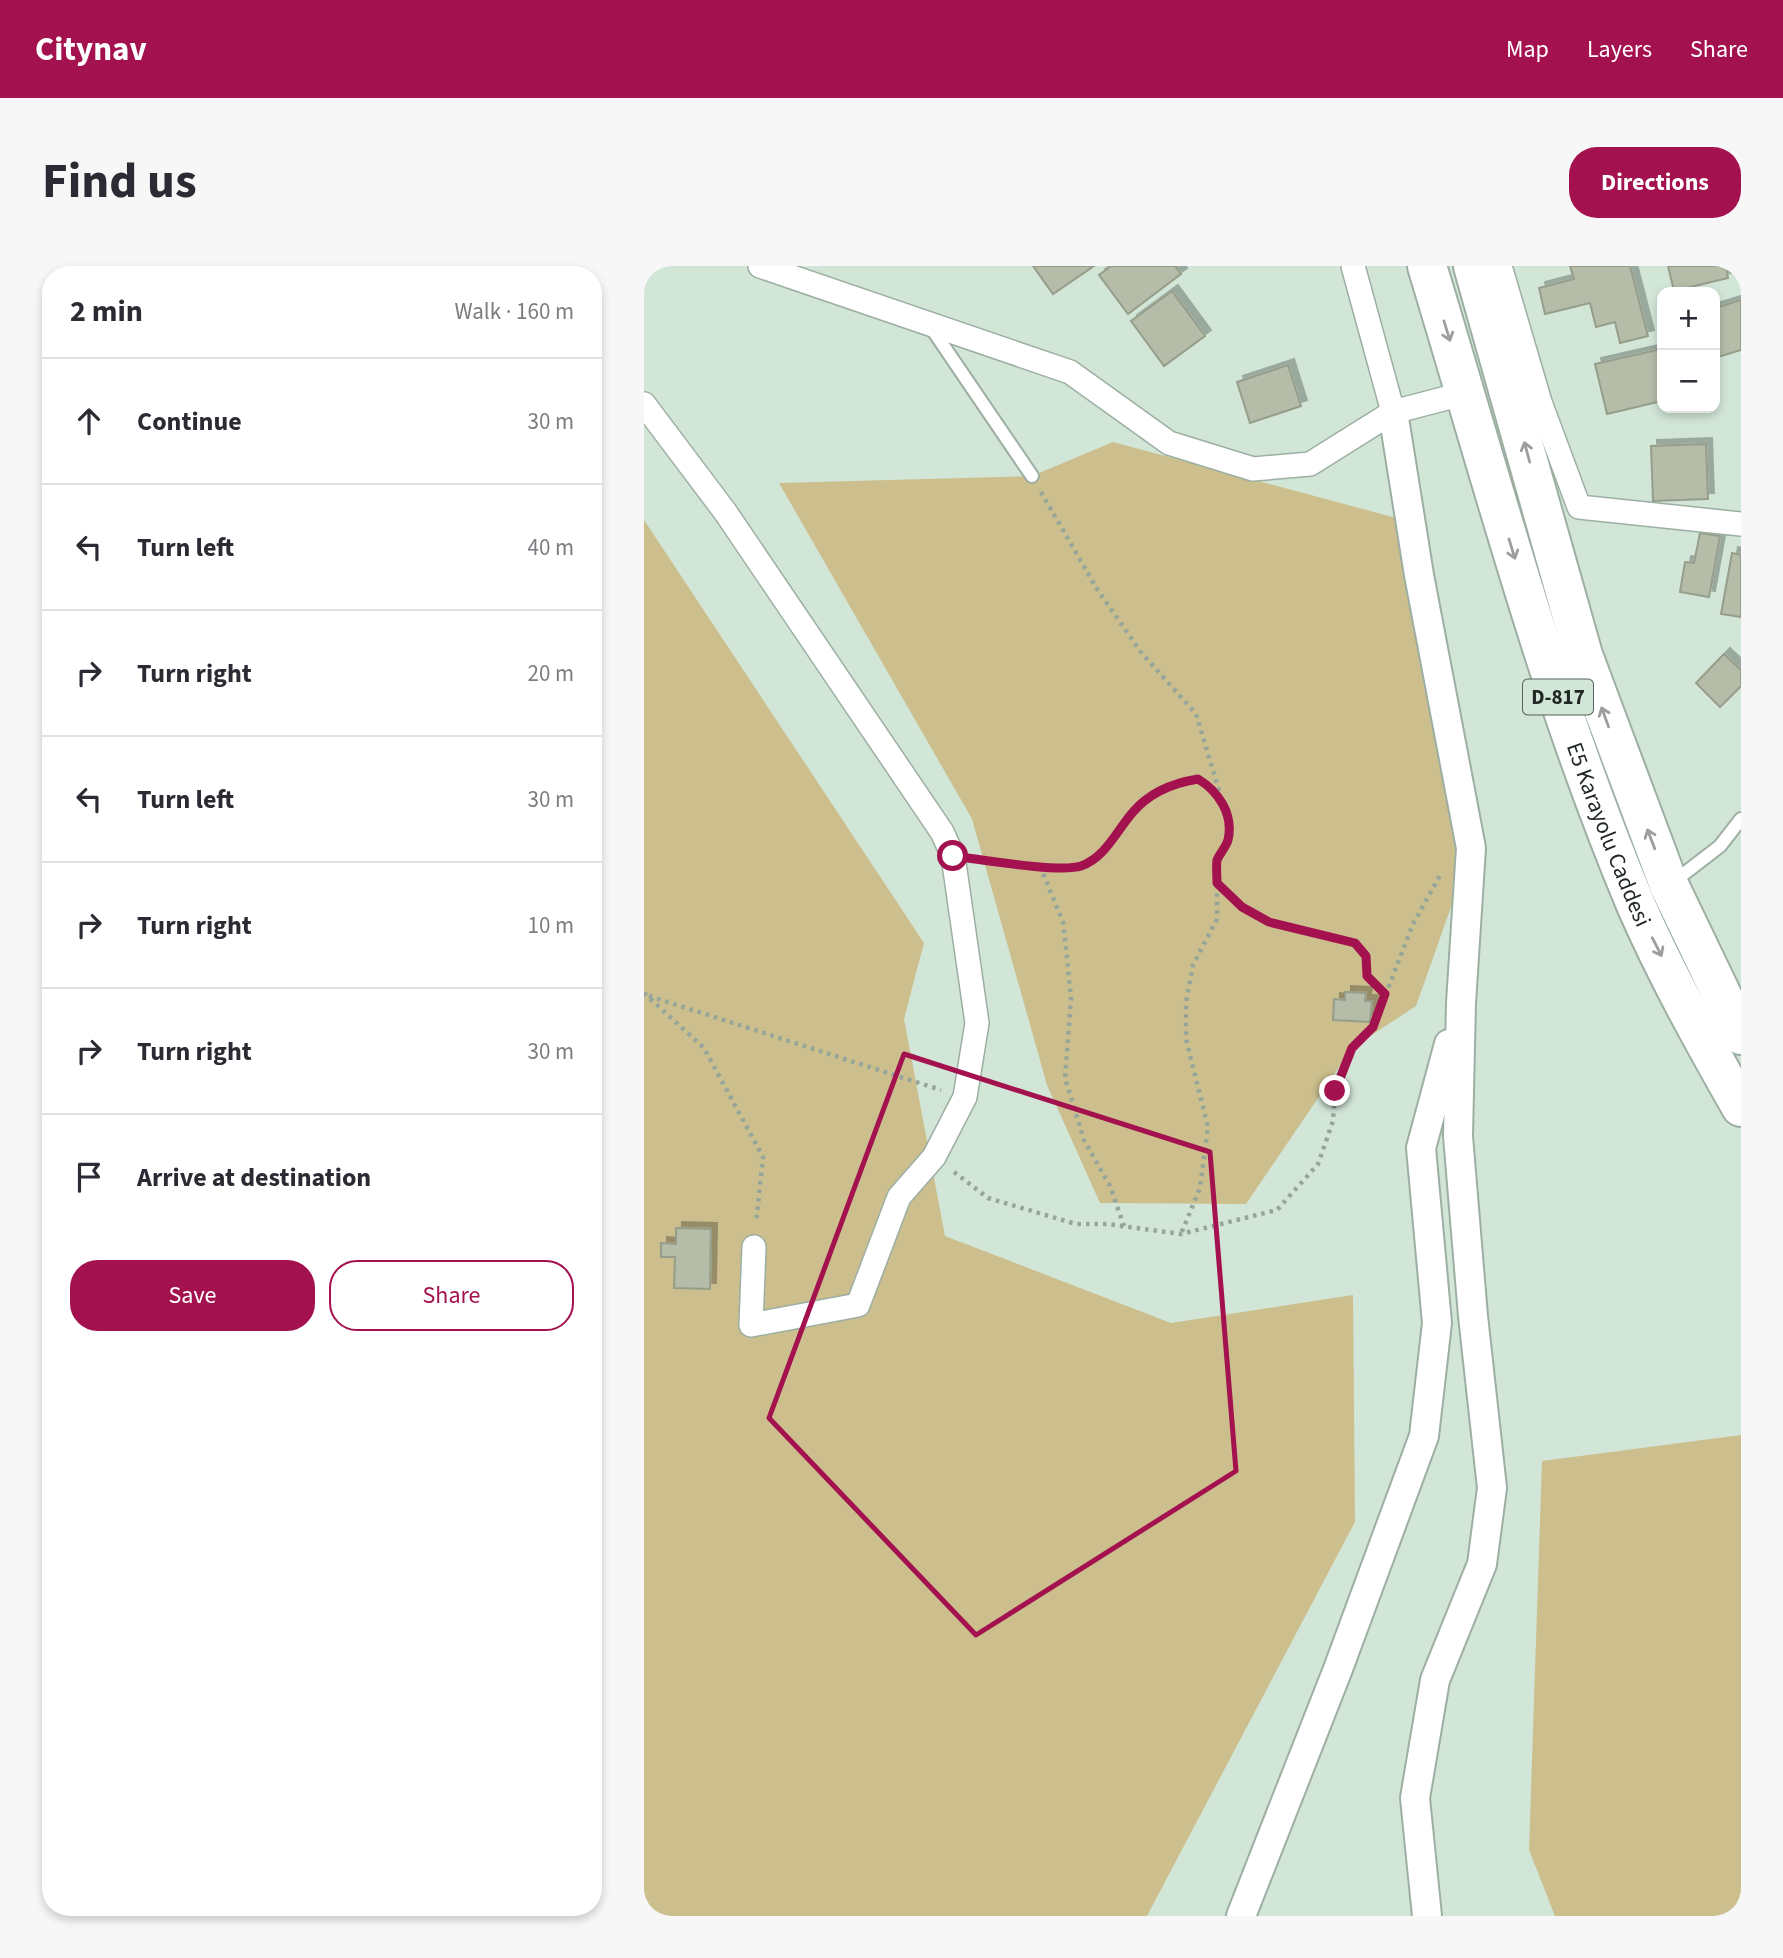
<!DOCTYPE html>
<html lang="en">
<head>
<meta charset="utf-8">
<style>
	body { margin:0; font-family:"Source Sans 3",sans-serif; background:#f7f7f7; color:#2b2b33 }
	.controls { position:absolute; right:21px; top:21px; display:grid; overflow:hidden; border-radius:14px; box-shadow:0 4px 10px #0003 }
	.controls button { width:63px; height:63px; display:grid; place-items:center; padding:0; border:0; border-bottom:2px solid #e1e1e2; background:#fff; color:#2b2b33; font:35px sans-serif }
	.stop { position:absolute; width:21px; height:21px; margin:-16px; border:5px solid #a4114f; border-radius:50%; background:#fff }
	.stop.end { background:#a4114f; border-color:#fff; box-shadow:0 2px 7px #0008 }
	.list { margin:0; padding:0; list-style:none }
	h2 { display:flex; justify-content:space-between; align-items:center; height:91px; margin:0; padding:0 28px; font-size:30px }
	h2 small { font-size:23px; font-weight:400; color:#7c7c81 }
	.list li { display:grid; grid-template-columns:46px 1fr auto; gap:21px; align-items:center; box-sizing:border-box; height:126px; padding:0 28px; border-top:2px solid #e1e1e2 }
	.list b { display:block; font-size:26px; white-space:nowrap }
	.list em { font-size:23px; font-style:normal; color:#7c7c81 }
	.actions { display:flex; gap:14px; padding:21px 28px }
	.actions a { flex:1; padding:16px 0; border:2px solid #a4114f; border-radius:28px; text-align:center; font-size:24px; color:#a4114f }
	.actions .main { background:#a4114f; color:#fff }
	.icon { flex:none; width:38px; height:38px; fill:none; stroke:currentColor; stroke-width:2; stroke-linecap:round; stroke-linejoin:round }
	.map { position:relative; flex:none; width:1097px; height:1650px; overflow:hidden; border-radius:28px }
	header { display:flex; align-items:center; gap:42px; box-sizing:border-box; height:98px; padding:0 35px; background:#a4114f; color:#fff }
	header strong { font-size:33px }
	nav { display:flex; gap:38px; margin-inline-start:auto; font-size:24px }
	.intro { display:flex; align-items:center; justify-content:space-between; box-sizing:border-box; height:168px; padding:0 42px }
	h1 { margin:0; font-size:49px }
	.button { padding:18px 32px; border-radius:28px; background:#a4114f; color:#fff; font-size:24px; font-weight:700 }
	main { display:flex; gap:42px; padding:0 42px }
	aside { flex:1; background:#fff; border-radius:28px; box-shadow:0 4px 10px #0003 }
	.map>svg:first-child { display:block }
</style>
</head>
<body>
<header>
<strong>Citynav</strong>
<nav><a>Map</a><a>Layers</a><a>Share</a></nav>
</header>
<div class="intro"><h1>Find us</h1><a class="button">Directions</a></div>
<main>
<aside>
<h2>2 min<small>Walk · 160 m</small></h2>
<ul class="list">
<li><svg class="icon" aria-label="ahead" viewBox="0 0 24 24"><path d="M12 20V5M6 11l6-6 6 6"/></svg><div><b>Continue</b></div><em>30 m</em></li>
<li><svg class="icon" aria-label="left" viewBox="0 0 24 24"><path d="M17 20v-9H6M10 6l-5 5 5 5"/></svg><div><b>Turn left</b></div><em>40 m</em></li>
<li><svg class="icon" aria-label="right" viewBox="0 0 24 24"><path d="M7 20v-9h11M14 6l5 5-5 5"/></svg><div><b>Turn right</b></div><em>20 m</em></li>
<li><svg class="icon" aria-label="left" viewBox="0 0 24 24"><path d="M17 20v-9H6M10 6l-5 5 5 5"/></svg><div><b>Turn left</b></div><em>30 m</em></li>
<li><svg class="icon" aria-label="right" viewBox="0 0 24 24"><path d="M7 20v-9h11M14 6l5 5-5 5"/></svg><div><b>Turn right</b></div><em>10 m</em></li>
<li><svg class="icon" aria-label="right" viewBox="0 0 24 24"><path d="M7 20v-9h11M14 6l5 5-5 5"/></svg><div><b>Turn right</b></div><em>30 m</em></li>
<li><svg class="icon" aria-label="arrive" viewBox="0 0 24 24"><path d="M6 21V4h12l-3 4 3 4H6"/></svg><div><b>Arrive at destination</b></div></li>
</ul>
<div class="actions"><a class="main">Save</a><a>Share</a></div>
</aside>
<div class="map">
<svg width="1097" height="1650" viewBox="0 0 1097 1650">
	<defs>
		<filter id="shadow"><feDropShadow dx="6" dy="-6" stdDeviation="0" flood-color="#0004"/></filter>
	</defs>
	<rect width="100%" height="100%" fill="#d2e6d8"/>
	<g fill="#ccbf8d">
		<polygon points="469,176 756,253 817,613 772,740 708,782 602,938 456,937 403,819 328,553 135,217 388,210"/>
		<polygon points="0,254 280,677 260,753 301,970 527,1057 709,1029 711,1256 503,1650 0,1650"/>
		<polygon points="1097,1169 1097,1650 911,1650 885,1584 898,1195"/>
	</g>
	<g fill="#b5bda9" stroke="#969e8b" stroke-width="2" filter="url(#shadow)">
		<polygon points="389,0 450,0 409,28"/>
		<polygon points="467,0 531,0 537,8 484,48 455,9"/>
		<polygon points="926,0 986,0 1004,70 976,77 971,56 952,61 946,37 901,48 895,22 930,13"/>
		<polygon points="1024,0 1082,0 1084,12 1030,25"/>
		<polygon points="528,25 561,70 520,100 487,55"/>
		<polygon points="1097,34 1097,84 1071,92 1071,42"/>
		<polygon points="1017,83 1018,135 963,148 951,98"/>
		<polygon points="644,99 657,140 606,157 593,116"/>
		<polygon points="1062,178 1064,233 1009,235 1007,180"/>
		<polygon points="1056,267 1076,270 1065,331 1036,326 1041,296 1050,297"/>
		<polygon points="1088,287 1097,289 1097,351 1077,348"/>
		<polygon points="1080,388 1097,404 1097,420 1076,441 1052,417"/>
		<polygon points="701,726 722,727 721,735 728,735 726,756 689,754 690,733 701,734"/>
		<polygon points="32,962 67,963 66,1023 30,1022 31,991 17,991 17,977 32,978"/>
	</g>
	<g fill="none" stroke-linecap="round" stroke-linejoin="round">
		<defs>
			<g id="service">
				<polyline points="286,60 388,210"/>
				<polyline points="1028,617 1076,580 1097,553"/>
			</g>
			<g id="minor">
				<polyline points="116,0 426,106 525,177 609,203 666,198 749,146 822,127"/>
				<polyline points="709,0 749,146"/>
				<polyline points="856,0 896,136 935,241 1097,258"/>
				<polyline points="0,138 82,247 298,566 309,590 333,757 321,831 290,891 255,931 214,1039 107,1059 110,981"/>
			</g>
			<g id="tertiary">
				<polyline points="749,146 775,309 827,582 817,737 814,870 829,1050 848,1222 838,1298 791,1414 771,1532 783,1650"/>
				<polyline points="597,1650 694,1403 780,1170 793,1057 777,882 805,778"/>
			</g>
			<g id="trunk">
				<path id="s1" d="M783,0C848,214 905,432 992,639C1022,708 1060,776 1097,841"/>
				<polyline points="829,0 939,389 1025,619 1097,769"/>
			</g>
		</defs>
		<use href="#service" stroke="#9cafa2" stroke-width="16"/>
		<use href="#minor" stroke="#9cafa2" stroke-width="26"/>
		<use href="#tertiary" stroke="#9cafa2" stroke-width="32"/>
		<use href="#trunk" stroke="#9cafa2" stroke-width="42"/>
		<g stroke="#95a59a" stroke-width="4.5" stroke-dasharray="3.5 5" stroke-linecap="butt">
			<polyline points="397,226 453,323 496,385 552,448 576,528"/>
			<path d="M334,593C359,596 413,607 436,600C460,593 474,564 489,547C506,527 529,517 554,513L576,531L585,559L583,575L573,595V653L549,699L542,736V773L564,861L556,922L537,968"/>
			<polyline points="396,600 419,656 422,682 427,733 421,812 440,874 466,920 480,960"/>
			<polyline points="574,618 598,641 625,656 711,676 722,690 723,710 741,728"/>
			<polyline points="0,727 60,782 119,891 112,957"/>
			<polyline points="5,730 297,824"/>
			<polyline points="310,906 344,932 432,958 463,958 537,968 633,944 674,898 689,855 691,825 708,782 729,761 769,658 798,606"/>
		</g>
		<use href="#service" stroke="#fff" stroke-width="12"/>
		<use href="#minor" stroke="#fff" stroke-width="23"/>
		<use href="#tertiary" stroke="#fff" stroke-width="28"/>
		<use href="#trunk" stroke="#fff" stroke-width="38"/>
	</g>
	<defs><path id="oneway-shaft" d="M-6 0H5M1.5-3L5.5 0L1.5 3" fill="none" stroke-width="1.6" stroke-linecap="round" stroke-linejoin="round" transform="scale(1.75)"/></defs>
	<g stroke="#9b9e9c">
		<use href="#oneway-shaft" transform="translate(803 65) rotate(73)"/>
		<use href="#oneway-shaft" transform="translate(883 186) rotate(-105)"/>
		<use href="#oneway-shaft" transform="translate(868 283) rotate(73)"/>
		<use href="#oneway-shaft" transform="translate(961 451) rotate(-110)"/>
		<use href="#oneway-shaft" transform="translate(1007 573) rotate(-111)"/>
		<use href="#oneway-shaft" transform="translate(1013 681) rotate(63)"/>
	</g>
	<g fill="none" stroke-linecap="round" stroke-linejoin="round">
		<path stroke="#a4114f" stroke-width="9" d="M309,590C335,593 415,607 437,600C462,591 473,564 489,546C506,526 529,517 554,513C574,525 590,548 584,574C582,581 576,587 573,594C572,601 573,610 573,617L598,641L625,656L711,677L722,690L723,710L741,728L729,761L708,782L691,825"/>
	</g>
	<path fill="none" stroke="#a4114f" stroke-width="5" stroke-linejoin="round" d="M260,788L566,886L592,1205L332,1369L125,1152Z"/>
	<g text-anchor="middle" stroke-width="5" stroke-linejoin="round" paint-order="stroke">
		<rect fill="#d2e6d8" stroke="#566159" stroke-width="2" x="879" y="413.5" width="70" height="35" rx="5"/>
		<g font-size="21" font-weight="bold" fill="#212823">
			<text x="914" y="438">D-817</text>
		</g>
		<g font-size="23" fill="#212823" stroke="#d2e6d8">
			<text dy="8" stroke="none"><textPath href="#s1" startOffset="597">E5 Karayolu Caddesi</textPath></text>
		</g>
	</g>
</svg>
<div class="controls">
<button>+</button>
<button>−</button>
</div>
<div class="stop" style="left:309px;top:590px"></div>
<div class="stop end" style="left:691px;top:825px"></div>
</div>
</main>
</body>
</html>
